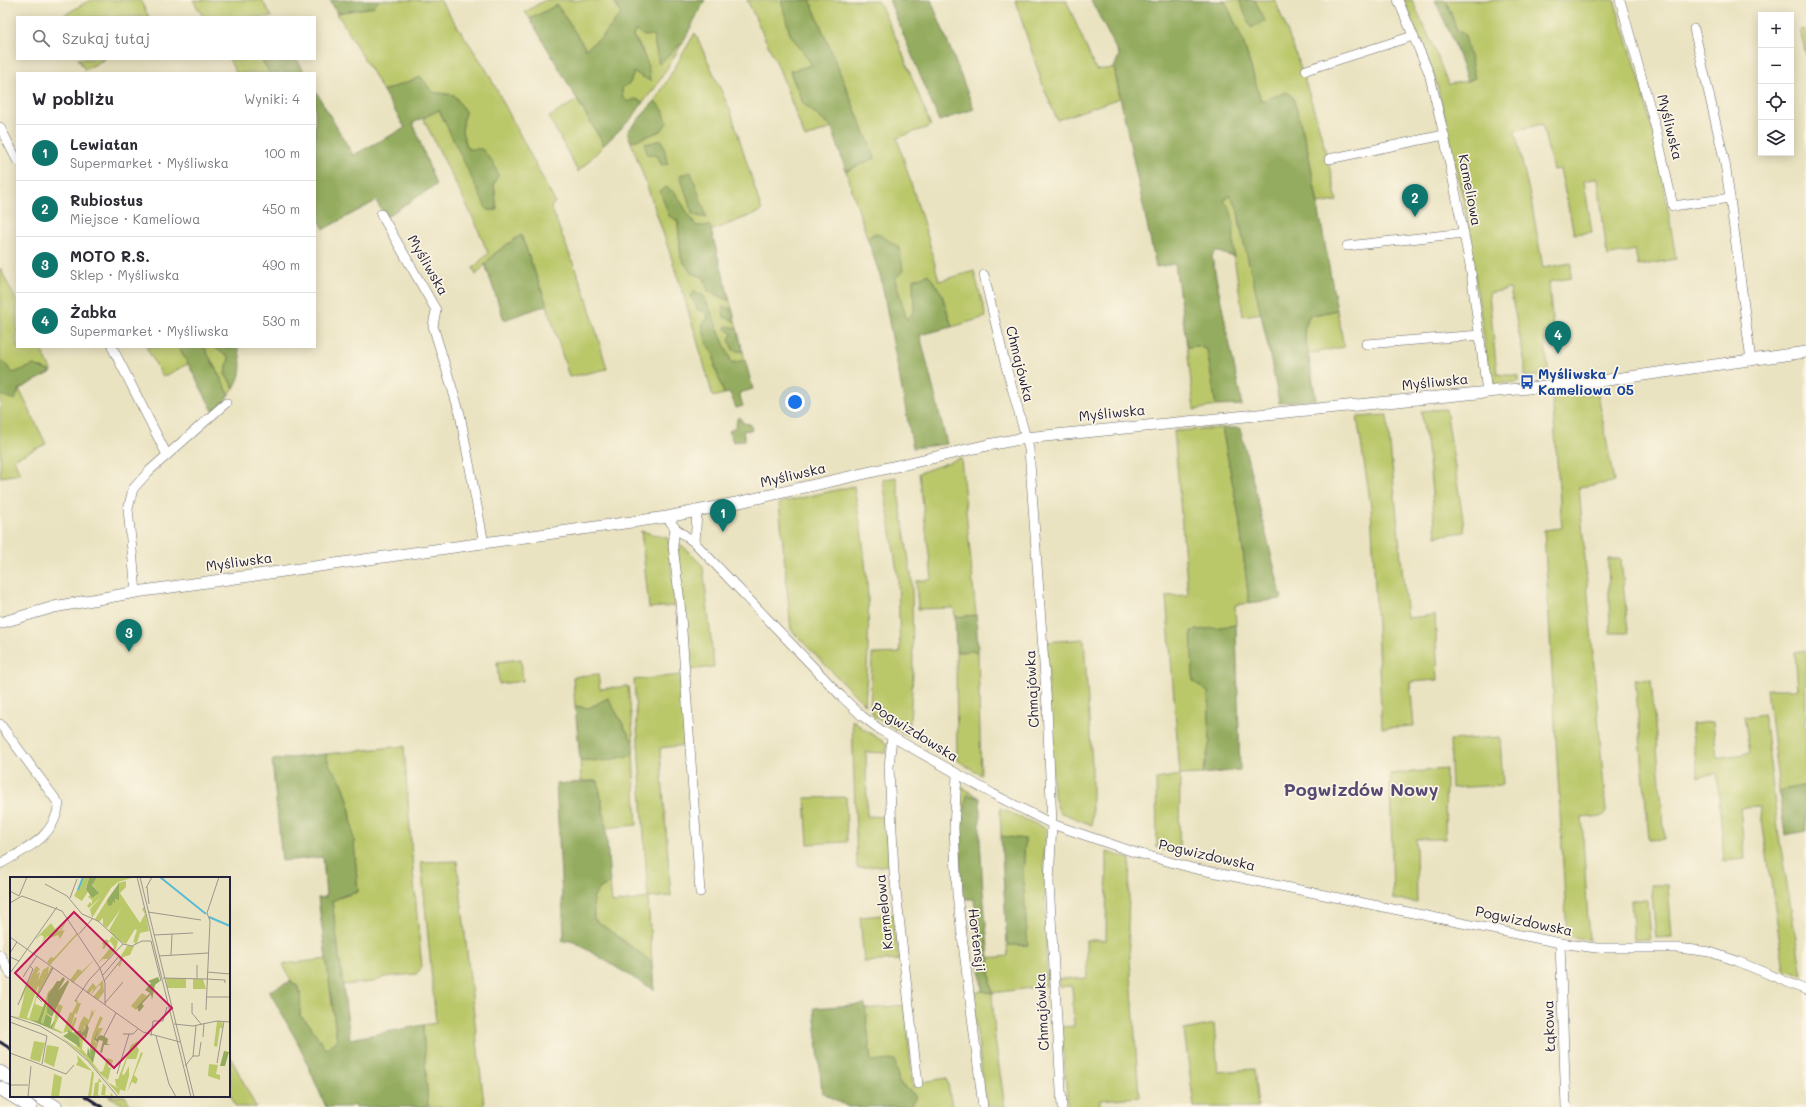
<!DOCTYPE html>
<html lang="pl">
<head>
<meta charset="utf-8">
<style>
	body { margin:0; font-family:Mali,sans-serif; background:#f2f2f3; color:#2b2b33 }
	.controls { position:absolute; right:12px; top:12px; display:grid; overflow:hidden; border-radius:0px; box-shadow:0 2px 10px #0003 }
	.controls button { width:36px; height:36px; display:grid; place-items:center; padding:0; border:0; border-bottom:1px solid #e1e1e2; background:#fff; color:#2b2b33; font:20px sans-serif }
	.you { position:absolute; left:795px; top:402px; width:14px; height:14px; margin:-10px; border:3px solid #fff; border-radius:50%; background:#1a73e8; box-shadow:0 0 0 6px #1a73e833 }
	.badge { display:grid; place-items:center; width:26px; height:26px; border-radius:50%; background:#0f766e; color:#fff; font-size:13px; font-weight:700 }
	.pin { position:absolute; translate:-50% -33px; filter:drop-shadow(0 1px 2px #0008) }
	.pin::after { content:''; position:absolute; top:21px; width:14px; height:12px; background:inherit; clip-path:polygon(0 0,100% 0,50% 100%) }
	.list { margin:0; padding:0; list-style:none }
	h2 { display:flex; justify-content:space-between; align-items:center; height:52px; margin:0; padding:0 16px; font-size:17px }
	h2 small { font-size:13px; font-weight:400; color:#7c7c81 }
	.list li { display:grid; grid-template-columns:26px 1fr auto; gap:12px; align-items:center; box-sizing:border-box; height:56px; padding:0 16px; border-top:1px solid #e1e1e2 }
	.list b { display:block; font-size:15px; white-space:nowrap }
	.list p { margin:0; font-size:13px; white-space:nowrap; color:#7c7c81 }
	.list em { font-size:13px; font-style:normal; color:#7c7c81 }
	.icon { flex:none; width:22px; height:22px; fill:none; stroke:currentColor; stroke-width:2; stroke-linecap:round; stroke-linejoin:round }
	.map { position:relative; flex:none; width:1806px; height:1107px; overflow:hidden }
	.search { position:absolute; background:#fff; box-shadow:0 2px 10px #0003; left:16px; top:16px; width:300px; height:44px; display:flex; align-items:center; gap:10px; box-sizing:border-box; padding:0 14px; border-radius:0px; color:#7c7c81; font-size:15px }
	.panel { position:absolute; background:#fff; box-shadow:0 2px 10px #0003; left:16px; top:72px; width:300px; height:276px; border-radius:0px }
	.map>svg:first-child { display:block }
</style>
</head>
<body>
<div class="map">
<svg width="1806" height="1107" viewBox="0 0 1806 1107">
	<rect width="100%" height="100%" fill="#fcf5e5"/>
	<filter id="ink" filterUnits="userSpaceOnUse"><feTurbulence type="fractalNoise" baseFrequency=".025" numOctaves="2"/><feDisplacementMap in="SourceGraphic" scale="8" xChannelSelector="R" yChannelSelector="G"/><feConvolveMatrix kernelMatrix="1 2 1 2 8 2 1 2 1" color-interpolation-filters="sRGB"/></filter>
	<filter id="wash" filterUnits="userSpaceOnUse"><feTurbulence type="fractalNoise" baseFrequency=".012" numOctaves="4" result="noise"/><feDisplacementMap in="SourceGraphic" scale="16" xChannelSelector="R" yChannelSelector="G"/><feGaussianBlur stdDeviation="0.9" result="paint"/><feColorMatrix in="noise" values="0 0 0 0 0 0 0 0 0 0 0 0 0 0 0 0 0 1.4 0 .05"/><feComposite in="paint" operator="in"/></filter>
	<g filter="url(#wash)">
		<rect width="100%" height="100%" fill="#eae3c1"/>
		<g fill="#bbc86a" stroke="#6e7552">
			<polygon points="90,0 140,0 149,17 61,17"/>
			<polygon points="193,0 262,0 272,17 203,17"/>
			<polygon points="380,0 440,0 486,69 555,202 551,207 587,299 607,369 569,377 547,305 521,235 495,253 476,275 473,268 488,253 475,222 423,118 439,110 488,210 497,210 494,184 468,149 462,132 465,111 454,95 432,92 421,77 383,91 337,13 373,7"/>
			<polygon points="545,0 613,0 621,14 603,36 586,49 557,5 530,19 525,12"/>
			<polygon points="747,0 782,0 790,34 813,65 790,72 803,103 832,128 805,138 778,66"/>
			<polygon points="810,0 878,0 898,42 931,126 897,138 929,241 939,281 974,271 986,317 952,327 941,292 913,280 914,311 907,321 895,279 877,233 867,237 846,171 875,158"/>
			<polygon points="1015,0 1066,0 1096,70 1114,68 1120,98 1057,120 1042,83"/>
			<path d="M1221,0H1275C1302,66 1323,132 1337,201L1318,204L1307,146L1293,97L1287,92L1261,101L1243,41L1225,1Z"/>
			<polygon points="1402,0 1412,0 1433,45 1448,84 1467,81 1475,78 1446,0 1614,0 1637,70 1659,155 1676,259 1638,266 1635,250 1607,256 1598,178 1584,181 1592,232 1574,234 1560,169 1553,170 1542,124 1515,131 1531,200 1543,268 1571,263 1571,278 1549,282 1553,332 1544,333 1549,376 1525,376 1525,363 1510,289 1489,293 1497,374 1519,376 1518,382 1492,384 1489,373 1465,208 1437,84"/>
			<polygon points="1804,29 1806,31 1806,55 1800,30"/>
			<polygon points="636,30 653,34 659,64 683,42 655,88 643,102 635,99 628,103 622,96 622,88 630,83 634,72 650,81 642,49 633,36"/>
			<path d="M695,33L731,112L762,211L711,231L710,226H696L675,193L681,258L691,273L704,277L708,291L730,301L745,360L732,363L704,296L698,310L706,312L708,319L702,324L707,344L714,356L715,367L724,394L713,397C690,311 662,226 631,142L661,131L663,110L655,101Z"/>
			<polygon points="78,59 105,59 85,70"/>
			<polygon points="229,59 261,59 270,73 236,73"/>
			<polygon points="577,100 604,145 578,172 549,117"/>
			<polygon points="1229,195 1237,205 1240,227 1262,313 1243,316 1234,257 1231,213 1224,201"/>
			<polygon points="0,268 17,302 17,347 40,347 52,372 19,389 46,444 14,459 20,474 0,477"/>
			<polygon points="1337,310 1344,347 1308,354 1304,330 1309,316"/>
			<polygon points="1199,346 1207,350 1216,406 1194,410 1187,347"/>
			<polygon points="146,347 179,347 188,364 163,377"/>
			<polygon points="204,347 214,347 229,358 225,374 234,388 229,394"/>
			<polygon points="1598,394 1614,482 1579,487 1606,811 1603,816 1582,818 1589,940 1567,936 1544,530 1562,528 1552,395"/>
			<polygon points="1446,409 1465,532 1436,536 1429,461 1421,411"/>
			<polygon points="1387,415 1407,618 1435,615 1438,680 1410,682 1414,726 1382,728 1371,507 1357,417"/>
			<polygon points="1222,428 1239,517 1249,603 1235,605 1236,625 1191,631 1208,692 1210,741 1203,774 1180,775 1179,854 1157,848 1156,779 1180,775 1166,596 1188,595 1174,431"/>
			<polygon points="961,458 976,615 955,617 954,608 918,609 916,581 932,579 919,473"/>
			<polygon points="896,477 912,581 913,674 909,736 874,717 870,708 872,654 900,653 898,578 883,480"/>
			<path d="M854,486C858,511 863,537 865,562C871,609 868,658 865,705L791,630L779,503Z"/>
			<polygon points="641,531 668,538 675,606 649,608"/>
			<polygon points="677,543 684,547 703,566 714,667 688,670"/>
			<polygon points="1608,559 1621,559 1628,633 1610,633"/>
			<polygon points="1084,639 1092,765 1092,825 1059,812 1053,792 1046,642"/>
			<polygon points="1806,650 1806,785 1779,791 1767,689 1798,689 1795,652"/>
			<polygon points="978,651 981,775 957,760 956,652"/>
			<polygon points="521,659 523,681 499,684 497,662"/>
			<polygon points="598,674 600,689 628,686 634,744 608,698 589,708 575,706 573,677"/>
			<polygon points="681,675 687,745 660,748 671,896 648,898 652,962 594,919 593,898 600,888 610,883 612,903 648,898 634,680"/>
			<polygon points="1635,679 1651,680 1665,839 1649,840"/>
			<polygon points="1764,714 1779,837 1802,975 1784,970 1760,807 1740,808 1745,859 1724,861 1717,773 1698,777 1691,724 1713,722 1717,758 1750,753 1744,717"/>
			<polygon points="852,719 865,730 887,744 886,753 866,752 867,816 888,817 887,841 890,865 857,868"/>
			<polygon points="1500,737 1503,785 1452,788 1450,740"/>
			<path d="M404,746L414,883L422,968L416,974L384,977L374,982L343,985L332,900L358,892C355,862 354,808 342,783C335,770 329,771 326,754Z"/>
			<polygon points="633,755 637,825 606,828 598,781 581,781 580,760 603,761"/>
			<polygon points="1446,769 1445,839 1416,839 1417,903 1393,899 1390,774"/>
			<polygon points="960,786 980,798 968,795 958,848"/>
			<polygon points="846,797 847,842 808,844 805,798"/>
			<polygon points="1000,808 1047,829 1044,851 1047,986 992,993 995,1039 1005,1107 986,1107 972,993 982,991 992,993 989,958 1008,956 1007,945 1027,945 1023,879 1025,840 1001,836"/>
			<polygon points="1107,852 1130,859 1128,927 1139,1097 1100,1100 1100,1107 1068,1107 1061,1027 1074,1026 1072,986 1059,987 1058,979 1087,978 1086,940 1106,940"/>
			<polygon points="457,861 484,1104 483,1107 428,1107 423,1025 436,1023 421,862"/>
			<polygon points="1651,885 1668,885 1672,937 1656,938"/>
			<polygon points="1631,900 1648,900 1651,939 1634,940"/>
			<polygon points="894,914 899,960 864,962 860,917"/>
			<polygon points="327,959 337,1041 325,1050 310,1025 300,1016 300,991 298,986 291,981 283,964"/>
			<polygon points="905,1005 913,1087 922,1082 947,1078 952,1107 904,1107 911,1107 916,1096 871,1062 865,1009"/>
			<polygon points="1214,1024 1218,1072 1254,1069 1258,1107 1194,1107 1184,1030"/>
			<polygon points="229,1054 256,1107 236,1107 229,1091"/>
			<polygon points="108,1096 125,1096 131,1107 128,1107"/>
		</g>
		<g fill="#94ac5e" stroke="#5b674c">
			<polygon points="330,0 380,0 373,7 337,13"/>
			<path d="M613,0H705L683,42L659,64L653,35L644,36L636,30L633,36C642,50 650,64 650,81L634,72L630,83L622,88V96L628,102L635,99L643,102L633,117L604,145L530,19L557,5L586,49L603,36L621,14Z"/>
			<polygon points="781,0 810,0 875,158 846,171 832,128 803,103 790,71 812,65 790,34"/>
			<polygon points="889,0 931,0 974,109 939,121"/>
			<path d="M1091,0L1225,1L1243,41L1261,101L1287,92L1293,97L1307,146L1337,310L1309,316L1304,330L1316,399L1279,403C1269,348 1257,294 1243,240C1239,223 1241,208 1229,195L1224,201C1237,213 1233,240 1234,257L1215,251L1212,257L1242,405L1216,406L1207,350L1199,346L1187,347L1175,264L1156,267L1114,68L1119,55Z"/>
			<polygon points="1239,0 1255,0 1265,21 1251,28"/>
			<polygon points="1435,0 1446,0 1456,29 1465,35 1475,78 1467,81 1453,40"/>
			<polygon points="261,59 297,59 305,73 270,73"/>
			<polygon points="421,77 432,92 454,95 465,111 462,132 468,149 482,149 494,164 498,175 494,184 497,210 487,210 439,110 413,123 436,185 386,217 376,201 324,229 315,213 315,90 353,155 405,128 383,91"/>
			<polygon points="655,101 663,110 667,123 661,131 631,142 627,132"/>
			<polygon points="662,140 668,164 661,165 658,156 647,154 645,144"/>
			<polygon points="691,172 707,218 693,215 680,175"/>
			<polygon points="666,187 675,193 696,226 710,226 730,301 708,291 704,277 691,273 681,258 678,221 669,216 660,191"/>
			<polygon points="877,233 900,248 903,271 895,279 907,320 914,311 913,280 928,274 941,292 952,327 920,335 947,444 913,448 881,279 867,237"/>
			<polygon points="521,235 547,305 504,320 485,264 495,253"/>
			<polygon points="695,291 704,296 732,363 745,360 753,389 739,393 743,406 736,408 730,393 724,394 715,367 714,356 707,344 702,324 708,319 706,312 698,310 691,297"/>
			<polygon points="723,307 732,309 735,321 724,317"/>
			<polygon points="726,326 737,328 743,352 733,350 729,340 732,333 726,329"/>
			<polygon points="179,347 204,347 229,394 223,403 213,411"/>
			<path d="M214,347H238C242,362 243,374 234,388L225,374L229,358Z"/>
			<polygon points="2,360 13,373 34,365 52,372 19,389 15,400 0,395 0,363"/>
			<polygon points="740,417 743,423 750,424 752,430 743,431 745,440 733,442 729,431 736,426 737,419"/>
			<polygon points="1222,428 1240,428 1282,599 1249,603 1239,517"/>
			<polygon points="976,615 978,651 956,652 955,617"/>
			<polygon points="1236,625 1240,770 1203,774 1210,741 1208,692 1193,681 1191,631"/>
			<polygon points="608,698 634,744 633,755 603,761 580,760 575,706 589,708"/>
			<path d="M326,754C329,771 335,770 342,783C354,809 355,862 358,892L345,895L332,901L350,1039L423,1025L428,1107H355L354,1105L350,1107H326L299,1045L269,991L291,981C304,990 300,1002 300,1016L310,1025L325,1049L337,1041L318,898L326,897L323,857L282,861L272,760Z"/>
			<polygon points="598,781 606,828 610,883 600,888 593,898 594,919 652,962 654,990 571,940 562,942 564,934 556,784"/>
			<polygon points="1806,785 1806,831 1785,835 1779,791"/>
			<polygon points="967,795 980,798 980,838 983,890 992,993 982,991 974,899 963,899 958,848"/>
			<polygon points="1001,836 1025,839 1023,879 1028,945 1007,945"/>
			<polygon points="865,1004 871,1061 895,1060 899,1083 916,1096 911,1107 848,1107 822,1092 814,1008"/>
		</g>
	</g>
	<g filter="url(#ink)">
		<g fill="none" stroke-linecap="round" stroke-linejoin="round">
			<defs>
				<g id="minor">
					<polyline points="1398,0 1429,73 1444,135 1470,265 1487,392"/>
					<polyline points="1620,0 1656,129 1673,206 1730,198 1725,163 1694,29"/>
					<polyline points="1306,70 1413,36"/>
					<polyline points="0,127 17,160"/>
					<polyline points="1329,159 1444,135"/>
					<polyline points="1730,198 1751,361"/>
					<polyline points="381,214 436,310 433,326 460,414 484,544"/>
					<polyline points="1347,246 1464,233"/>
					<polyline points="984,275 1005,363 1029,449 1047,707 1052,824 1049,882 1062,1107"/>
					<polyline points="1366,344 1480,335"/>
					<polyline points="112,347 167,455"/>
					<polyline points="667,517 675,528 695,543 841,696 862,716 882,731 993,794 1052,824 1134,852 1192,868 1560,943 1596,948 1678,948 1710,952 1737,961 1806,990"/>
					<polyline points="675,528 673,546 680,602 700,892"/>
					<polyline points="695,543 697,512"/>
					<polyline points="136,592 128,509 133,489 149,471 226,403"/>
					<path d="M0,724L59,804C54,838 27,848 0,864"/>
					<polyline points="892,737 889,767 894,873 918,1084"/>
					<polyline points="957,775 954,828 957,894 983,1107"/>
					<polyline points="1560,943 1566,1107"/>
					<polyline points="0,955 11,974"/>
				</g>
				<polyline id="tertiary" points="0,623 54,607 136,592 667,517 736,503 988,445 1025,438 1608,380 1806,352"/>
				<g id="secondary">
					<polyline points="0,1072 11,1079"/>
					<polyline points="0,1088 11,1095"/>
					<polyline points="13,1096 30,1107"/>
					<polyline points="38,1096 56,1107"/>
				</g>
			</defs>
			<use href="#minor" stroke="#68666a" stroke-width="10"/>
			<use href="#tertiary" stroke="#68666a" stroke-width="12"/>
			<use href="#secondary" stroke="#68666a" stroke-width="14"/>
			<use href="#minor" stroke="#fff" stroke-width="9"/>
			<use href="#tertiary" stroke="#fff" stroke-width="11"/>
			<use href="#secondary" stroke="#fff" stroke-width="13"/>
			<g stroke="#22223b" stroke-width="3">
				<polyline points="0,1042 11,1049"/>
				<polyline points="85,1096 102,1107"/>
			</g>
		</g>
	</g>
	<defs>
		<symbol id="bus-bare" viewBox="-9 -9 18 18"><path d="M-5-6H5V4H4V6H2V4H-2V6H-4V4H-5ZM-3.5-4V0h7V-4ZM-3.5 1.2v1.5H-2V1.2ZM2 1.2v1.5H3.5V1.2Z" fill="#1a4fb4" stroke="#fcf5e5" stroke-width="2.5" paint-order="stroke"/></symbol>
	</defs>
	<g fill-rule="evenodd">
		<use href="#bus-bare" x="1517" y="372" width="20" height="20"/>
	</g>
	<g text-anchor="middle" stroke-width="3.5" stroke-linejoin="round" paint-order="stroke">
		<g font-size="14" fill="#22223b" stroke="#fcf5e5">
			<text transform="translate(1670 127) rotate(76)" y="5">Myśliwska</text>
			<text transform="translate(1470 190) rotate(79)" y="5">Kameliowa</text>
			<text transform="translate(428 265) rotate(60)" y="5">Myśliwska</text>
			<text transform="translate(1020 364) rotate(76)" y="5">Chmajówka</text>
			<text transform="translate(1435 382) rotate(-6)" y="5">Myśliwska</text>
			<text transform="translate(1112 413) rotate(-6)" y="5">Myśliwska</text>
			<text transform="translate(793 475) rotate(-13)" y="5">Myśliwska</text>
			<text transform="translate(239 562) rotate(-8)" y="5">Myśliwska</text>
			<text transform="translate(1032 689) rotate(-93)" y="5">Chmajówka</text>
			<text transform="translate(915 732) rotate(32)" y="5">Pogwizdowska</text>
			<text transform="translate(1207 855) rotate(13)" y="5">Pogwizdowska</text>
			<text transform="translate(884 912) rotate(-96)" y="5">Karmelowa</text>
			<text transform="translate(1524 921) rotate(12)" y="5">Pogwizdowska</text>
			<text transform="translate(977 940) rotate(83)" y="5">Hortensji</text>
			<text transform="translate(1042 1012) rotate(-93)" y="5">Chmajówka</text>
			<text transform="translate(1549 1026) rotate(-92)" y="5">Łąkowa</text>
		</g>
		<g font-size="14" font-weight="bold" fill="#164399" stroke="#fcf5e5" text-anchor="start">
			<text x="1538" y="379">Myśliwska /<tspan x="1538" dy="16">Kameliowa 05</tspan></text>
		</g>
		<g font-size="18" font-weight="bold" fill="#564b74" stroke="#fcf5e5">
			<text x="1361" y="796">Pogwizdów Nowy</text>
		</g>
	</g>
	<g transform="translate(10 877)">
		<rect width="220" height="220" fill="#eae3c1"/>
		<path d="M74,0L79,1L76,11L79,13L72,24L64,19ZM87,0H125L108,5L101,11L82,41L80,32L91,20L79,31L77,29L80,25L82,27V23L78,20L81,17L82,21L86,16L87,18L88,15L82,7ZM116,4V10L110,16L130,46L135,37L132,32L134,30L139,54L130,56L127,66L125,67L124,64L122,68L127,53L125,52L116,67L106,62L99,53L111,32L97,51L93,48V41L89,45L85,42L97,23L99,27L109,20L108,6ZM57,43L51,54L55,53L50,62L48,58L40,61L38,59L32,66L34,60L31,58L24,63L41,46L45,52L50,47L46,52L49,54ZM67,56L68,57L40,88L37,85L41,80L44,81ZM102,59L108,64L106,72L98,82H93L88,86L100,71L102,73L104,70L100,64L94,72L92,71L94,68L92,67L96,62L99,64ZM117,69H124L120,78L113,80L110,90L108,88L111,84L109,82ZM85,82L63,106L60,103L68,92L72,94ZM26,89L30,92L26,97L30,95L28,104L33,93L39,89L38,97L41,90L43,91L26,122L25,127L33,130L38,115L43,110L37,126L39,131L37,136L42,141L36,137L33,147L31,146L36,129L28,145L0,139L9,140L15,115L11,124L12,117ZM28,109L29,110L19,142L17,140ZM156,101H176V111H157ZM183,102H193L196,112H183ZM93,103L94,115L88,123L83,120L91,110L89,108L81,118L84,110L79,117L76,115L83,106L86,110ZM132,116L137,119L126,133L121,129ZM67,122L68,126H71L67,137L65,136L61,150L65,140L67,141L62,155L75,158L76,162H73L72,172L90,195L93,194L97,181L103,183L102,187H99L98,190L101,191L98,203L91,197L99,206L110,212L109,218L75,180L50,159L73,175L66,169L69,165L65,158L60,154L53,156L60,135L62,136L67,126L65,125ZM48,127L53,129L44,151L52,155V157L42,151ZM82,132L83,136L86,132L77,150L74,149L75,153L71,156V153H68L70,146L74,139L79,143ZM90,139L93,141L88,151H93L87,162V155L85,165L88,166L86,173L80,172V175H82L81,181L79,177L82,159ZM207,144H212L213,151H210L207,170L204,169ZM24,164L35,166L30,185L20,182ZM128,164L130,166L127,169L129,173L126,182H117L112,197L114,198L119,189V199L115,214L111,213L106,209L105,202H108L121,168ZM37,168L49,170L44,190L34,185ZM131,175L133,176L124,198L128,202L126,207L122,205L117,215ZM67,178L84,196L81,220H78L82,194L66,188L68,184ZM199,187L208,188L206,197L210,198V203L198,199ZM44,197L52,200L49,220H41ZM89,201L92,205H89L88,218H91L93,206L96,210L95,218L100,219L101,216L104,220L91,218L83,220L85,206L88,205Z" fill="#bbc86a" fill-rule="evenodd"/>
		<path d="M77,0H87L82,8L89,16L82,21L76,12L79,1ZM109,6V23L105,22V26L103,24L102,28L98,29L97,23ZM53,100L55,102L48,114L58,103L59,105L42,140L37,136L38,118L47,104H50ZM148,100L150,104L145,108L142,123L141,117L132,127L134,129L129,135L127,130L140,116L135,113L141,106L138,104ZM36,123V129L31,145L33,147L36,137L42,141L40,150L45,143L42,151L51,156L20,143L28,144ZM76,147L79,151L76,162L74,158L70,160L64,155L71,153V156L75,153ZM58,153L69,160L70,170L53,159L58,156ZM88,153L86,162L90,158L94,159L98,162L97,167L101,168H94L92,176L90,175L93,164L89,163L88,166L84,162ZM78,170L81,181L80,172L86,173L83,186L77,178ZM214,174L219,175L215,189H210Z" fill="#94ac5e"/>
		<path fill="none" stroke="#57bbd5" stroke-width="2" d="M150,0L196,37M68,13L73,0M199,40L220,49"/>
		<path fill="none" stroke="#9a968b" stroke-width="1" d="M127,0L181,220M130,0L184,220M35,7L57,19L72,37L88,44L113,67L122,69L132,64H141L151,104M137,10L139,27M136,11L142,0M0,14L9,19L17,0M60,21L67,2M0,26L12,19L52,34L90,91L95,106V128M138,35L191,43M69,57L83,41M144,58L183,56M0,60L133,155L170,165M0,76L7,65M161,78L162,57M149,79L198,76M0,80L9,84L47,30M20,89L27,79M197,95L220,97M0,96L9,84M93,98L110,78M153,101L196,102M187,101V88M196,102L215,103V106M94,104L111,83M196,120H220M65,124L79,103L113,67M32,125L27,120L43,91M95,126L113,105M182,126V136L191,147M8,128L23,92L20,89L13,100M196,133L200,44L197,36L209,0M0,139L30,149L56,165L78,184L108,220M0,145L37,159L32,187M164,147L183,149L207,144L220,145M113,157H123L128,152M94,159L106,136M141,159L143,144H153L157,130M146,159L159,207L166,220M193,160L194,146M0,176L56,197L64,188M183,179H189L191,165M207,186L214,144M175,189L183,179L186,149M107,197L119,157M0,208H18M18,220L21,189"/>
		<path fill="#c2185b" fill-opacity="0.15" stroke="#c2185b" stroke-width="2" d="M64,35L162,131L104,191L5,96Z"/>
		<rect width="220" height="220" fill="none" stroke="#22223b" stroke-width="2"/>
	</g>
</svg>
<div class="controls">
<button>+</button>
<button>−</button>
<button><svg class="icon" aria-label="locate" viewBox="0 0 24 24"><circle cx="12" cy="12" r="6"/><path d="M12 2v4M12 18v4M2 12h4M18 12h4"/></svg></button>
<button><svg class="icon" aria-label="layers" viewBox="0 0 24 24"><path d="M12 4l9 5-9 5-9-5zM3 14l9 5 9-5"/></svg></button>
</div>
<div class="you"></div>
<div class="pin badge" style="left:723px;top:532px">1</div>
<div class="pin badge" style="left:1415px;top:217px">2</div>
<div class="pin badge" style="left:129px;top:652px">3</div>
<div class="pin badge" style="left:1558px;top:354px">4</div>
<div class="search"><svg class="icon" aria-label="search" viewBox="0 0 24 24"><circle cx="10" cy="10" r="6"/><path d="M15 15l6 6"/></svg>Szukaj tutaj</div>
<section class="panel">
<h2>W pobliżu<small>Wyniki: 4</small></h2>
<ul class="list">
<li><span class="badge">1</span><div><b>Lewiatan</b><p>Supermarket · Myśliwska</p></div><em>100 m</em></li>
<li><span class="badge">2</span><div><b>Rubiostus</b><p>Miejsce · Kameliowa</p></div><em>450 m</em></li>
<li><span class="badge">3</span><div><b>MOTO R.S.</b><p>Sklep · Myśliwska</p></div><em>490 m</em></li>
<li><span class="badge">4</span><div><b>Żabka</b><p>Supermarket · Myśliwska</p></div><em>530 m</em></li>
</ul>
</section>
</div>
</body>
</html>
